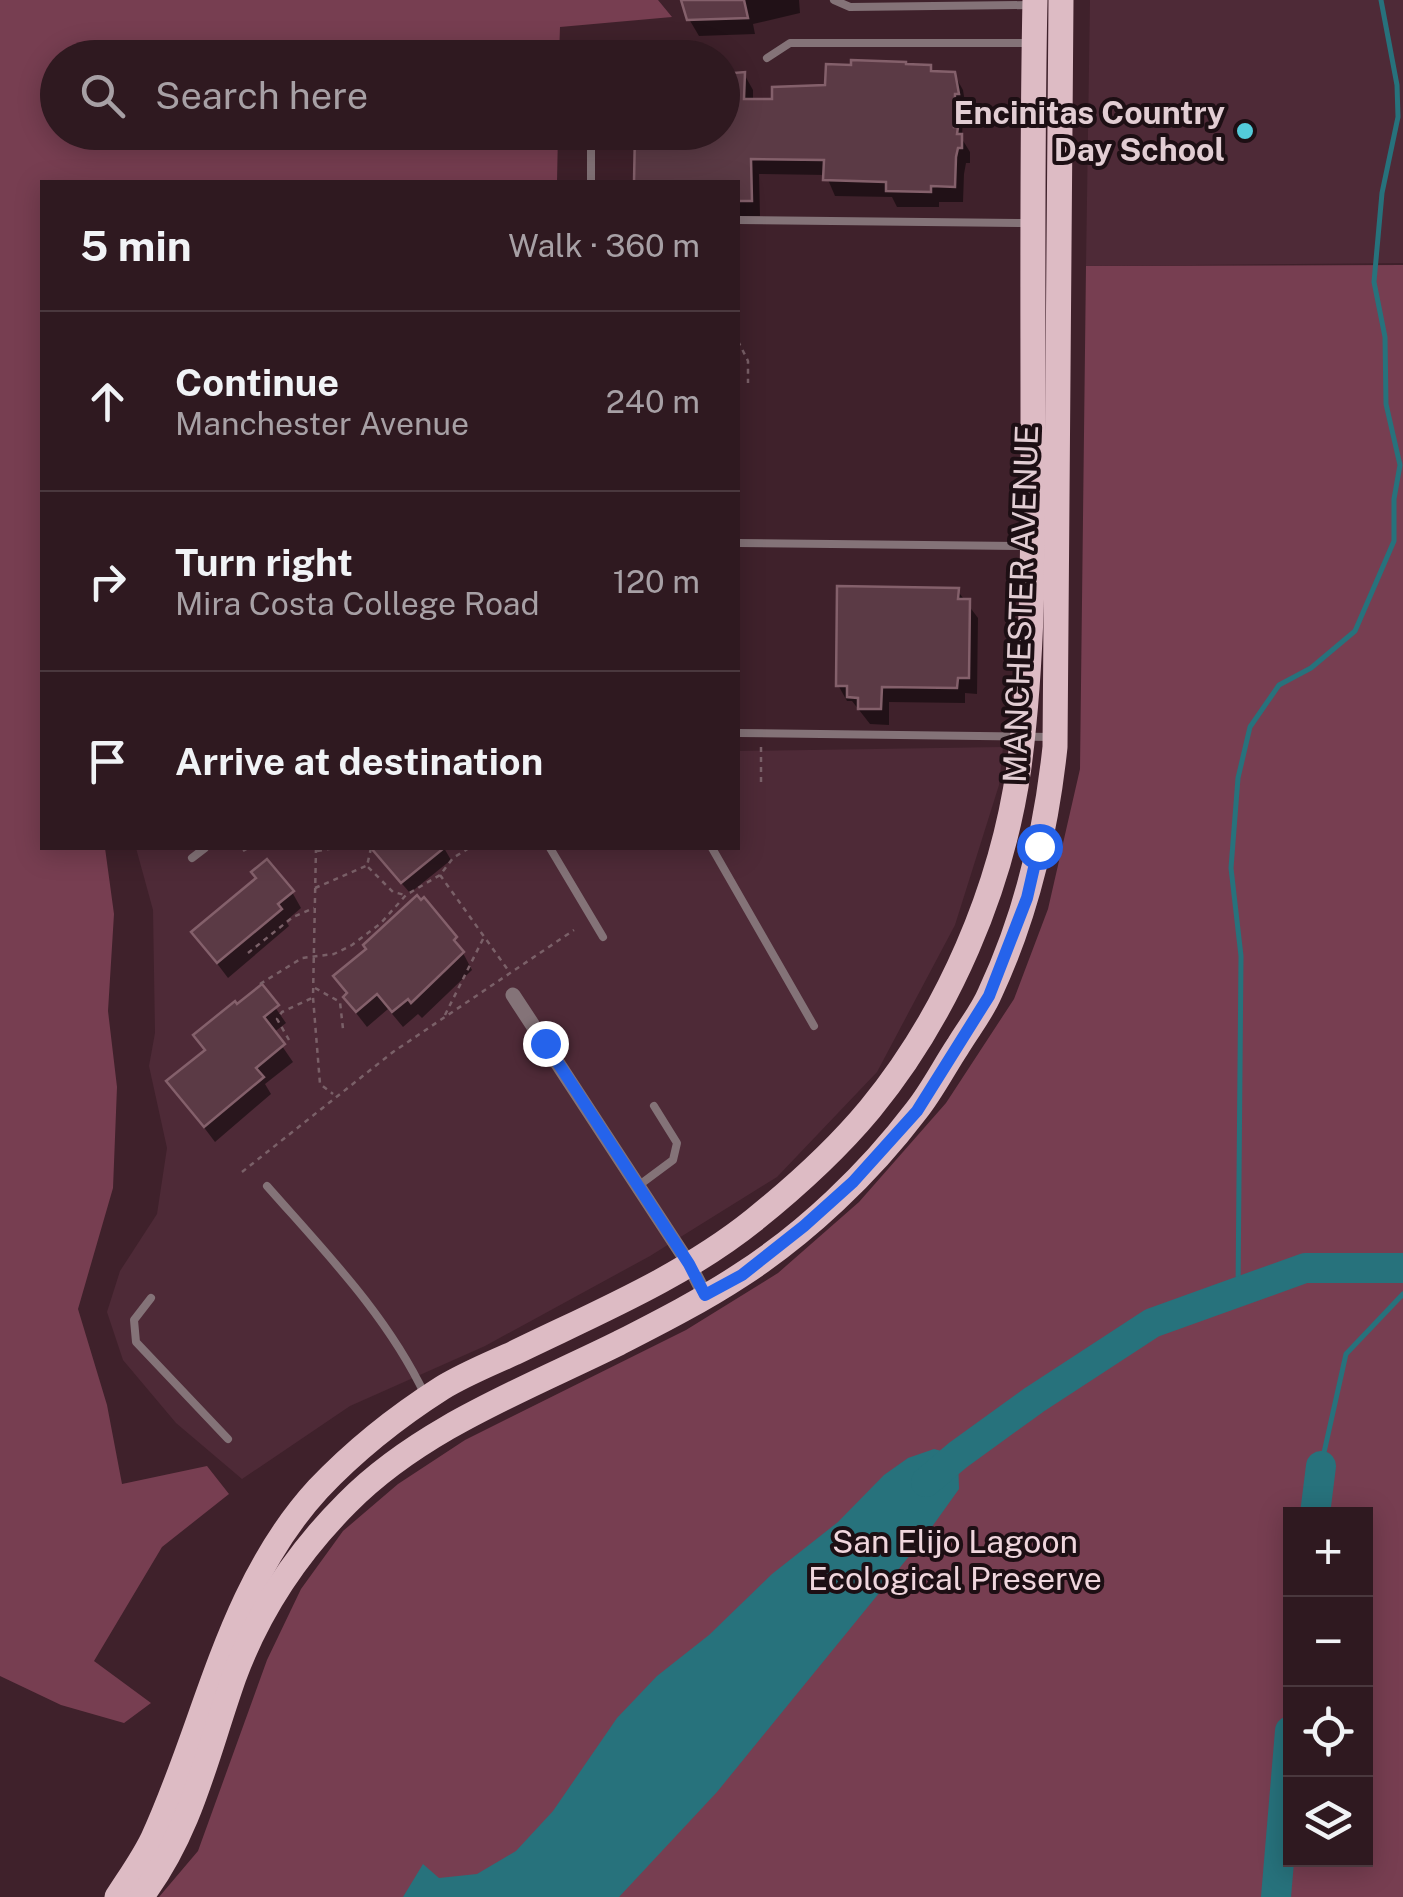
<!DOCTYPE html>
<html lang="en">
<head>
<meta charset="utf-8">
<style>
	body { margin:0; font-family:"Public Sans",sans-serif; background:#372229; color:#f1f3f6 }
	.controls { position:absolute; right:30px; bottom:30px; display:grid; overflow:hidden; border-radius:0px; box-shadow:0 5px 25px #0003 }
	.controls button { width:90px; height:90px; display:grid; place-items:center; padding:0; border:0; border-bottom:2px solid #4a383e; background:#2f1920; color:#f1f3f6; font:50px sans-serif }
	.stop { position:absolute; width:30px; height:30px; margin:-22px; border:8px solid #2563eb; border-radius:50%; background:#fff }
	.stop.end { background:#2563eb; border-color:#fff; box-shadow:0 2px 10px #0008 }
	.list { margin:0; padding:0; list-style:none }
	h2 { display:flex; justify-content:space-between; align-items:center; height:130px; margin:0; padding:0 40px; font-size:42px }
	h2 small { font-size:32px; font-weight:400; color:#a7a0a5 }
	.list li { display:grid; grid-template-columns:65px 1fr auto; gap:30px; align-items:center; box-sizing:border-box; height:180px; padding:0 40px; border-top:2px solid #4a383e }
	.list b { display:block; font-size:38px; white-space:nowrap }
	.list p { margin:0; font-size:32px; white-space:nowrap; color:#a7a0a5 }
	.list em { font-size:32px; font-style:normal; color:#a7a0a5 }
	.icon { flex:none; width:55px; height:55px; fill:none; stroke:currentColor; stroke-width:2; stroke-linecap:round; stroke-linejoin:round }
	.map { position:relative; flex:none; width:1403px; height:1897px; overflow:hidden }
	.search { position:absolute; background:#2f1920; box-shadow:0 5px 25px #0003; left:40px; top:40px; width:700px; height:110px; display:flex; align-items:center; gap:25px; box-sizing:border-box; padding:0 35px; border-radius:55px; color:#a7a0a5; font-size:38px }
	.panel { position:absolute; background:#2f1920; box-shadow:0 5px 25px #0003; left:40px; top:180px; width:700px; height:670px; border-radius:0px }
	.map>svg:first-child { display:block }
</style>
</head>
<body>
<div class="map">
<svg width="1403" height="1897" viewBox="0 0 1403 1897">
	<rect width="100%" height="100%" fill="#3f212b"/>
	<g fill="#4e2a37">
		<polygon points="1090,0 1403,0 1403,263 1086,266"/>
		<polygon points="1003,747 999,785 955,925 877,1072 777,1177 650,1256 485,1346 350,1406 242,1479 176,1423 123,1360 107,1312 120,1271 157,1214 167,1148 149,1066 155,1033 153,910 136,848 738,848 738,751"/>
	</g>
	<g fill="#773e51" fill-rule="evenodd">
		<polygon points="0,0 658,0 672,17 560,27 559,57 58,58 58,132 558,133 557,182 42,182 42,848 105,848 114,914 108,1011 117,1087 113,1188 78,1309 107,1405 122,1484 207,1466 229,1494 162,1547 94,1661 151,1703 124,1723 61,1705 0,1676"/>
		<path d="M1403,265V1897H159L198,1851L267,1660L301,1589L343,1531L398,1484L465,1440L686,1330L778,1273L859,1202L946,1103L1014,999L1048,909L1080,769L1086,266ZM1290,1514H1366V1860H1290Z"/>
	</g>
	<polygon fill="#27727c" points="934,1449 958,1455 959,1489 924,1538 717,1792 619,1897 403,1897 423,1864 439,1878 477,1874 516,1851 553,1811 617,1718 657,1676 709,1635 772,1574 838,1522 884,1475 908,1458"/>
	<g fill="#0007">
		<polygon points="684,0 799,0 800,13 753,24 755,34 699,36 689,19"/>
		<polygon points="930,67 934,74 954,74 963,90 966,109 963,109 962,139 970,152 970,163 966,163 964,174 963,202 939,202 939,207 897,207 892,197 835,196 826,175 759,174 760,216 738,216 738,182 637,182 639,132 722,132 722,74 744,74 753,90 753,101 774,102 828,87"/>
		<polygon points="957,590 978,618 977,694 965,693 965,703 889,702 889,725 870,724 852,701 847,701 838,685"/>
		<polygon points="381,848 444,848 451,860 410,893 384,863 377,851"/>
		<polygon points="258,879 292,892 301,908 286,921 289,926 228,978 194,933"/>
		<polygon points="455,938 472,970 422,1018 418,1014 403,1027 388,1009 367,1027 356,1013 336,977"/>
		<polygon points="261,987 286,1023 273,1033 293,1062 265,1084 271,1094 215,1142 169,1081 206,1052 196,1035"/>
	</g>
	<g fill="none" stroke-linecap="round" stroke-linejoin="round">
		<g stroke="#27727c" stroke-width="5">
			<polyline points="1238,1292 1241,956 1231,868 1238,778 1250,727 1279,685 1311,668 1355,631 1394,541 1394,499 1400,465 1386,404 1385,337 1374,282 1382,193 1398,117 1397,85 1381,0"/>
			<polyline points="1321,1466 1346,1354 1403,1294"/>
		</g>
		<g stroke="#27727c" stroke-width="30">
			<polyline points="926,1482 958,1455 1034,1400 1152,1323 1305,1268 1403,1268"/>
			<polyline points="1315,1514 1321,1466"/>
			<polyline points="1276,1897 1290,1731"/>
		</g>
	</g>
	<g fill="#5b3a45" stroke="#84606b" stroke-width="2.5">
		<polygon points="681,0 744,0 748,18 687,20"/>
		<polygon points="851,60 906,62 906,64 931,65 931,71 955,72 959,94 955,94 954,127 958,127 957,134 962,134 962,148 958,148 956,157 955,187 931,186 931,192 886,191 886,182 823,180 824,160 751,159 752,201 738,201 738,182 634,182 635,132 722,132 722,74 745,72 744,99 772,99 772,87 825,85 826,64 851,65"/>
		<polygon points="837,586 959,588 958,599 970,599 969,678 958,678 957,688 882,687 881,709 858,709 858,698 847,697 847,686 836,686"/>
		<polygon points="371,848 444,848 401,883"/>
		<polygon points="267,859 294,891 278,904 282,909 217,963 191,932 256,878 251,872"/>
		<polygon points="417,895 421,900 424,897 457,937 454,940 464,952 411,1003 408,999 392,1012 377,994 356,1012 343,997 347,993 333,976 366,949 363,945"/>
		<polygon points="262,984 279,1005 264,1017 285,1044 256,1068 264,1077 204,1127 166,1081 205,1050 193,1035 235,1001 237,1004"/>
	</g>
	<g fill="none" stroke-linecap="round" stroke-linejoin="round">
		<g stroke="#7a6068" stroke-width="2.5" stroke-dasharray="5 5" stroke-linecap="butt">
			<polyline points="738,341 748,361 748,383"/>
			<polyline points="761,782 761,745"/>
			<polyline points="316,848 313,997 320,1084 333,1094"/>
			<polyline points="371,848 367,866 393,892 405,895"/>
			<polyline points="473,848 490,848"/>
			<polyline points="243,851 248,848"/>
			<polyline points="317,851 335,848"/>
			<polyline points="440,875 508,970"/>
			<polyline points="315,888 366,866"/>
			<polyline points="248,953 293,917 314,908"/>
			<polyline points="260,984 302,958 334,954 352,945 381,923 406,895 440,875 453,858 469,848"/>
			<polyline points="315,988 340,1002 343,1029"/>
			<polyline points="445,1015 484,937"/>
			<polyline points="289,1040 277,1019 282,1012 312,998"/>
			<polyline points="242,1172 393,1052 574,930"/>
		</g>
		<g stroke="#847378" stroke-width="8">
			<polyline points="834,0 850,7 1028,5"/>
			<polyline points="767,58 790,43 1030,43"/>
			<polyline points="591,182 591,132"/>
			<polyline points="738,220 1028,223"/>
			<polyline points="738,543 1028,546"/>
			<polyline points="738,733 1051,737"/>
			<polyline points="550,848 603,937"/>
			<polyline points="712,848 814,1026"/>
			<polyline points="192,858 205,848"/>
			<path d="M267,1186C325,1252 387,1315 425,1395"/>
			<polyline points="638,1186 673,1160 677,1143 654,1106"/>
			<polyline points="151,1298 134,1320 136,1342 228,1439"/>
		</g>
		<polyline stroke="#847378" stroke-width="15" points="513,995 689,1264 705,1295"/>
		<g stroke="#ddbbc4" stroke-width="25">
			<path d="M117,1897C129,1878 143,1859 153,1838C207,1721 228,1587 318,1489C354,1451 398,1416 442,1388C465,1374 490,1364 514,1353C596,1313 683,1277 754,1220C795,1187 836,1150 870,1109C948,1014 1002,888 1019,767C1034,653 1033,538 1033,424C1033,282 1032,141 1035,0"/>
			<path d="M141,1897C191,1832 207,1753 234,1677C258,1612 298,1552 347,1503C421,1428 526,1389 619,1343C660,1322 703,1300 741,1275C806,1233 869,1173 916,1111C932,1091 944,1067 958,1046C968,1029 982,1012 990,993C1026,916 1046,832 1055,747L1061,0"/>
		</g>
	</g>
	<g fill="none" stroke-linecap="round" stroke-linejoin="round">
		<polyline stroke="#2563eb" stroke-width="12" points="545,1043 689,1264 705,1295 742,1275 804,1226 853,1182 917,1111 989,996 1027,898 1039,846"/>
	</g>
	<circle fill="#53cbda" stroke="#1d0f14" stroke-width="4" cx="1245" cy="131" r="10"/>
	<g text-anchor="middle" stroke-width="8" stroke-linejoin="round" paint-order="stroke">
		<g font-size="32" font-weight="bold" fill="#e2cdd3" stroke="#1d0f14" text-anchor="end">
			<text x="1225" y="124">Encinitas Country<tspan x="1225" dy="37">Day School</tspan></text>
		</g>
		<g font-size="32" fill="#e2cdd3" stroke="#1d0f14">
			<text transform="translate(1021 604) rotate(-88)" y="11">MANCHESTER AVENUE</text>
		</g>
		<g font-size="32" fill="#f0d6dd" stroke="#1d0f14">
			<text x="955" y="1553">San Elijo Lagoon<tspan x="955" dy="37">Ecological Preserve</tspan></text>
		</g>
	</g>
</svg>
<div class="controls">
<button>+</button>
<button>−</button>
<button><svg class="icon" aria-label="locate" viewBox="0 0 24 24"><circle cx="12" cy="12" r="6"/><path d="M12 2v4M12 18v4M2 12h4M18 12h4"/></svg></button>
<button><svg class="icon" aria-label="layers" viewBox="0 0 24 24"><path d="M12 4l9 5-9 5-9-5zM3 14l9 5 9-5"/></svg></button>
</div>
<div class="stop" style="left:1039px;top:846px"></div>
<div class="stop end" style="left:545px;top:1043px"></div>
<div class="search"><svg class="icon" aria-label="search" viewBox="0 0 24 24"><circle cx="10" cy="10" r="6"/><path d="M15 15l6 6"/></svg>Search here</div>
<section class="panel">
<h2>5 min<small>Walk · 360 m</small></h2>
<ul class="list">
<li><svg class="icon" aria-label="ahead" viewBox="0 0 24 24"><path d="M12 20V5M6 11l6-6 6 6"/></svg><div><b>Continue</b><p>Manchester Avenue</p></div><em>240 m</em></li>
<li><svg class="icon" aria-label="right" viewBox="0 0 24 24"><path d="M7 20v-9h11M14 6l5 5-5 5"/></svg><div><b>Turn right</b><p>Mira Costa College Road</p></div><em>120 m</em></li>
<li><svg class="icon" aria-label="arrive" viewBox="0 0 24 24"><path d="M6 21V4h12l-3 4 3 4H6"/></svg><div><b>Arrive at destination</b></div></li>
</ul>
</section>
</div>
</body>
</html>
